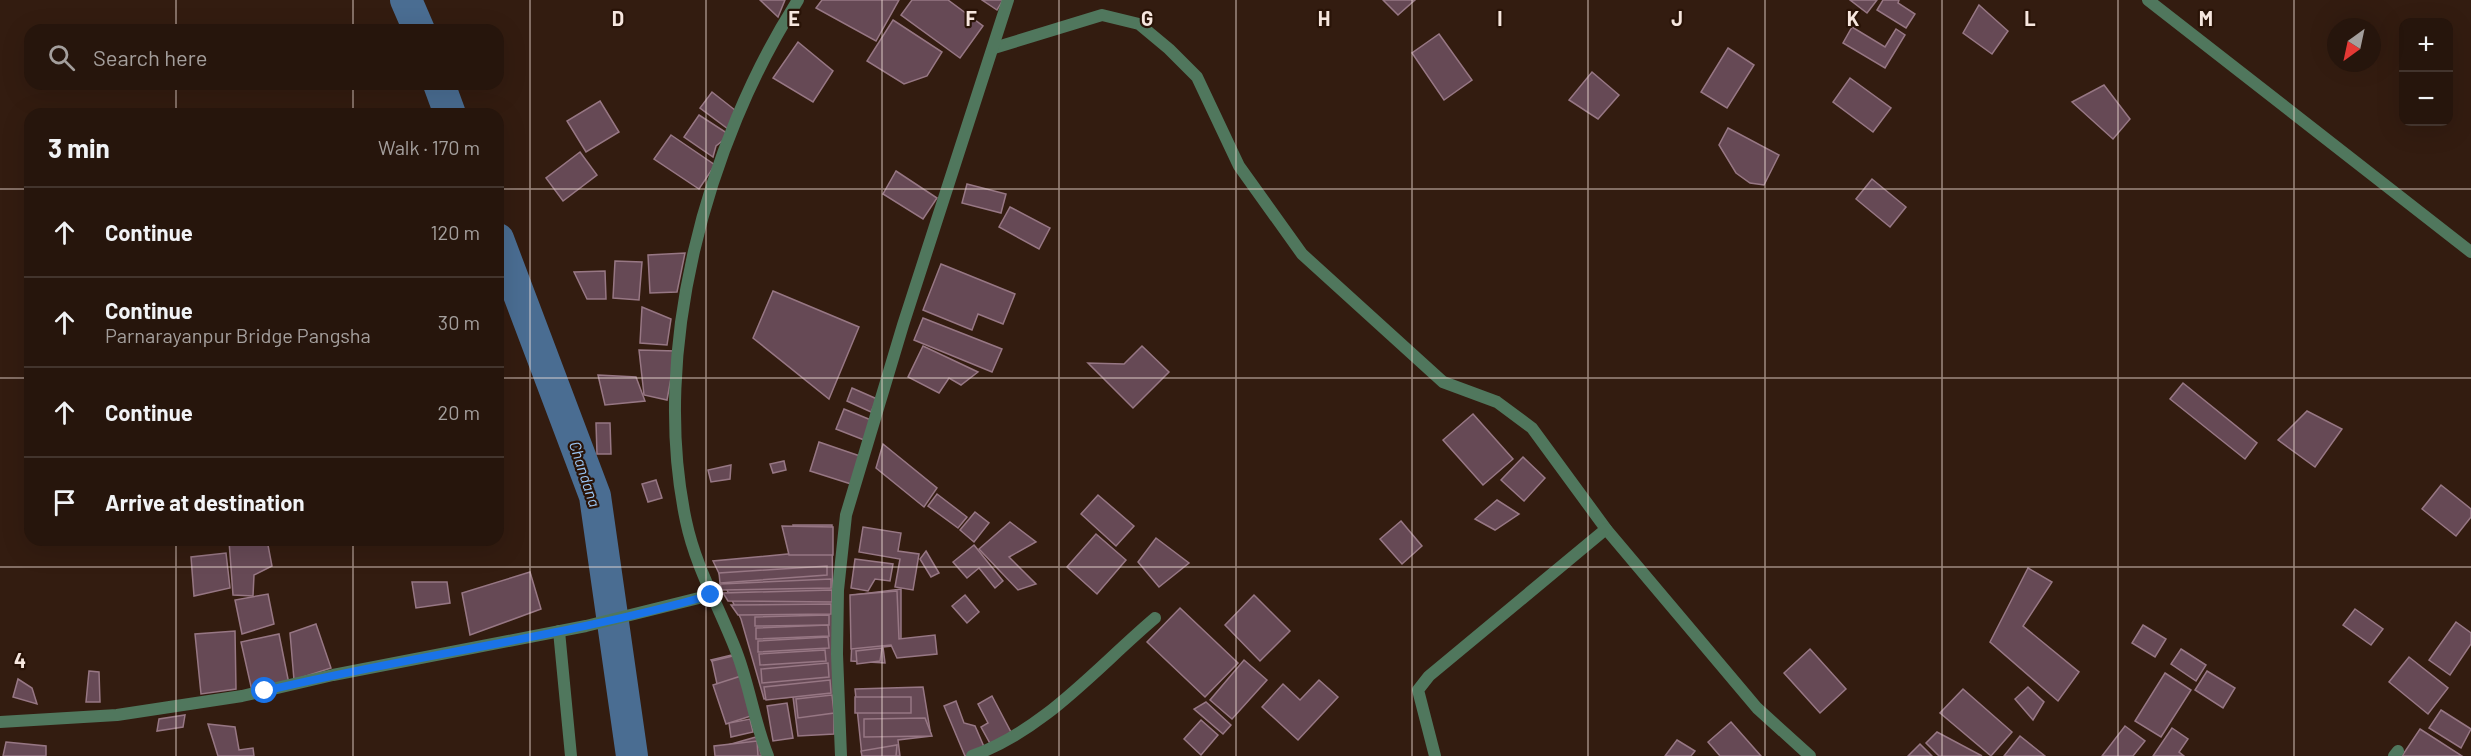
<!DOCTYPE html>
<html lang="en">
<head>
<meta charset="utf-8">
<style>
	body { margin:0; font-family:Barlow,sans-serif; background:#32221a; color:#f1f3f6 }
	.controls { position:absolute; right:18px; top:18px; display:grid; overflow:hidden; border-radius:12px; box-shadow:0 6px 24px #0002 }
	.controls button { width:54px; height:54px; display:grid; place-items:center; padding:0; border:0; border-bottom:2px solid #42342d; background:#26150c; color:#f1f3f6; font:30px sans-serif }
	.compass { position:absolute; left:2327px; top:18px; width:54px; height:54px; border-radius:50%; background:#26150c; box-shadow:0 6px 24px #0002; rotate:213deg }
	.stop { position:absolute; width:18px; height:18px; margin:-14px; border:4px solid #1a73e8; border-radius:50%; background:#fff }
	.stop.end { background:#1a73e8; border-color:#fff; box-shadow:0 2px 6px #0008 }
	.list { margin:0; padding:0; list-style:none }
	h2 { display:flex; justify-content:space-between; align-items:center; height:78px; margin:0; padding:0 24px; font-size:26px }
	h2 small { font-size:20px; font-weight:400; color:#a49f9d }
	.list li { display:grid; grid-template-columns:39px 1fr auto; gap:18px; align-items:center; box-sizing:border-box; height:90px; padding:0 24px; border-top:2px solid #42342d }
	.list b { display:block; font-size:22px; white-space:nowrap }
	.list p { margin:0; font-size:20px; white-space:nowrap; color:#a49f9d }
	.list em { font-size:20px; font-style:normal; color:#a49f9d }
	.icon { flex:none; width:33px; height:33px; fill:none; stroke:currentColor; stroke-width:2; stroke-linecap:round; stroke-linejoin:round }
	.map { position:relative; flex:none; width:2471px; height:756px; overflow:hidden }
	.search { position:absolute; background:#26150c; box-shadow:0 6px 24px #0002; left:24px; top:24px; width:480px; height:66px; display:flex; align-items:center; gap:15px; box-sizing:border-box; padding:0 21px; border-radius:18px; color:#a49f9d; font-size:22px }
	.panel { position:absolute; background:#26150c; box-shadow:0 6px 24px #0002; left:24px; top:108px; width:480px; height:438px; border-radius:18px }
	.map>svg:first-child { display:block }
</style>
</head>
<body>
<div class="map">
<svg width="2471" height="756" viewBox="0 0 2471 756">
	<rect width="100%" height="100%" fill="#331c10"/>
	<g fill="none" stroke-linecap="round" stroke-linejoin="round">
		<g stroke="#4a6d92" stroke-width="32">
			<polyline points="406,0 419,30"/>
			<polyline points="439,84 450,114"/>
			<polyline points="498,239 595,496 632,756"/>
		</g>
	</g>
	<g fill="#664955" stroke="#977784" stroke-width="1.5">
		<polygon points="760,0 785,0 778,17"/>
		<polygon points="822,0 899,0 876,41 816,8"/>
		<polygon points="912,0 948,0 983,26 960,58 901,15"/>
		<polygon points="982,0 1003,0 997,10"/>
		<polygon points="1383,0 1415,0 1398,15"/>
		<polygon points="1850,0 1877,0 1867,13"/>
		<polygon points="1883,0 1899,0 1898,3 1915,14 1906,28 1877,10"/>
		<polygon points="1979,5 2008,31 1992,54 1963,33"/>
		<polygon points="893,20 942,52 927,76 904,84 867,61"/>
		<polygon points="1852,27 1885,47 1896,29 1905,35 1885,68 1843,43"/>
		<polygon points="1439,34 1472,80 1444,100 1412,53"/>
		<polygon points="798,42 833,71 813,102 773,78"/>
		<polygon points="1728,48 1754,65 1727,108 1701,92"/>
		<polygon points="1592,72 1619,95 1598,119 1569,100"/>
		<polygon points="1850,78 1891,108 1873,132 1833,102"/>
		<polygon points="2104,85 2130,119 2113,139 2072,102"/>
		<polygon points="712,92 740,114 728,129 700,108"/>
		<polygon points="600,101 619,132 586,152 567,121"/>
		<polygon points="699,115 730,135 716,146 713,157 684,137"/>
		<polygon points="1728,128 1779,155 1764,185 1750,183 1736,173 1719,145"/>
		<polygon points="671,135 715,165 699,189 654,159"/>
		<polygon points="580,152 597,175 563,201 546,178"/>
		<polygon points="896,171 937,198 923,219 883,194"/>
		<polygon points="1872,179 1906,207 1890,227 1856,199"/>
		<polygon points="967,184 1006,194 1001,213 962,203"/>
		<polygon points="1010,207 1050,228 1039,249 999,227"/>
		<polygon points="685,253 677,292 650,293 648,255"/>
		<polygon points="615,261 642,262 639,300 613,298"/>
		<polygon points="941,264 1015,294 1003,324 978,314 972,330 923,310"/>
		<polygon points="605,271 606,299 587,299 574,272"/>
		<polygon points="773,291 859,327 829,399 753,338"/>
		<polygon points="642,307 671,319 667,345 640,343"/>
		<polygon points="923,318 1002,349 992,372 914,340"/>
		<polygon points="923,346 978,372 961,385 949,378 939,393 908,377"/>
		<polygon points="1142,346 1169,372 1133,408 1088,363 1124,364"/>
		<polygon points="639,350 676,351 667,400 644,395"/>
		<polygon points="598,375 636,377 645,401 605,405"/>
		<polygon points="2183,383 2257,443 2245,459 2170,399"/>
		<polygon points="852,388 877,399 871,412 847,401"/>
		<polygon points="844,409 871,420 864,440 836,429"/>
		<polygon points="2307,411 2342,429 2315,467 2278,440"/>
		<polygon points="1473,414 1513,459 1483,485 1443,440"/>
		<polygon points="596,423 610,423 611,454 597,454"/>
		<polygon points="819,442 860,456 851,484 810,471"/>
		<polygon points="883,444 937,488 924,507 876,468"/>
		<polygon points="1523,457 1545,478 1524,501 1501,480"/>
		<polygon points="784,461 786,470 773,473 770,464"/>
		<polygon points="731,465 730,479 711,482 708,470"/>
		<polygon points="656,480 662,498 648,502 642,484"/>
		<polygon points="2441,485 2471,509 2471,517 2456,536 2422,509"/>
		<polygon points="937,494 967,517 958,528 928,506"/>
		<polygon points="1098,495 1134,526 1116,546 1081,514"/>
		<polygon points="1497,500 1519,514 1495,530 1475,519"/>
		<polygon points="975,512 989,523 974,542 960,530"/>
		<polygon points="1401,521 1422,546 1402,564 1380,539"/>
		<polygon points="1010,522 1036,542 1009,557 1036,584 1018,590 979,549"/>
		<polygon points="793,525 832,525 834,734 798,736 793,697 764,699 741,619 713,561 798,553"/>
		<polygon points="782,526 833,527 833,555 789,555"/>
		<polygon points="863,527 901,533 898,551 919,554 913,590 895,587 900,559 859,552"/>
		<polygon points="1096,534 1126,560 1097,594 1067,567"/>
		<polygon points="1156,538 1189,563 1159,587 1138,562"/>
		<polygon points="267,540 272,566 254,575 253,596 233,595 229,541"/>
		<polygon points="974,545 1003,581 995,588 979,568 967,578 953,562"/>
		<polygon points="926,551 939,573 931,577 920,559"/>
		<polygon points="226,553 230,588 194,596 191,557"/>
		<polygon points="855,559 893,564 890,581 875,579 868,591 851,588"/>
		<polygon points="827,566 827,575 720,583 719,573"/>
		<polygon points="2028,568 2052,582 2023,626 2079,672 2058,701 1990,642"/>
		<polygon points="530,572 541,609 470,635 462,593"/>
		<polygon points="831,579 831,588 722,590 720,584"/>
		<polygon points="412,582 447,582 450,603 416,608"/>
		<polygon points="901,589 901,645 883,647 885,663 851,661 854,595"/>
		<polygon points="832,590 832,602 728,601 723,593"/>
		<polygon points="897,591 899,639 935,635 937,654 897,658 891,645 851,649 850,595"/>
		<polygon points="268,594 274,624 242,634 235,600"/>
		<polygon points="965,595 979,612 967,623 952,606"/>
		<polygon points="1254,595 1290,631 1260,661 1225,625"/>
		<polygon points="831,604 831,614 738,615 731,605"/>
		<polygon points="1180,608 1238,663 1205,697 1147,642"/>
		<polygon points="2355,609 2383,629 2371,645 2343,625"/>
		<polygon points="829,615 829,625 755,626 755,617"/>
		<polygon points="2456,622 2471,633 2471,644 2450,675 2429,660"/>
		<polygon points="316,624 331,668 294,680 290,633"/>
		<polygon points="828,625 829,636 756,639 756,628"/>
		<polygon points="2143,625 2166,639 2155,657 2132,643"/>
		<polygon points="235,631 236,689 201,694 195,634"/>
		<polygon points="279,634 289,684 252,691 241,642"/>
		<polygon points="828,637 829,648 758,652 758,641"/>
		<polygon points="882,648 880,661 857,664 856,651"/>
		<polygon points="1810,649 1846,689 1820,713 1784,673"/>
		<polygon points="2181,649 2206,665 2196,681 2171,664"/>
		<polygon points="825,650 826,661 760,665 759,654"/>
		<polygon points="732,655 735,671 722,674 711,660"/>
		<polygon points="737,655 749,711 724,716 712,661"/>
		<polygon points="2409,657 2448,688 2428,714 2389,682"/>
		<polygon points="1244,660 1267,680 1232,719 1210,700"/>
		<polygon points="828,663 829,677 762,683 761,669"/>
		<polygon points="89,671 99,672 100,702 86,702"/>
		<polygon points="2207,671 2235,688 2223,708 2195,690"/>
		<polygon points="2165,673 2191,690 2161,737 2135,721"/>
		<polygon points="741,676 754,715 726,724 713,685"/>
		<polygon points="18,679 32,688 37,704 13,697"/>
		<polygon points="830,680 831,693 766,700 764,687"/>
		<polygon points="1319,680 1338,697 1298,740 1262,707 1283,684 1300,700"/>
		<polygon points="923,687 931,736 898,740 900,756 862,756 855,689"/>
		<polygon points="2028,687 2044,702 2033,720 2015,699"/>
		<polygon points="1963,689 2012,732 1991,756 1940,713"/>
		<polygon points="832,695 834,713 798,718 796,699"/>
		<polygon points="992,696 1013,736 992,747 981,727 988,723 978,704"/>
		<rect x="855" y="697" width="56" height="16"/>
		<polygon points="956,701 964,723 975,726 985,749 968,756 965,756 944,706"/>
		<polygon points="1206,702 1231,725 1223,734 1194,709"/>
		<polygon points="787,703 793,738 773,741 767,706"/>
		<polygon points="2441,710 2471,729 2461,748 2429,728"/>
		<polygon points="185,715 183,727 157,731 159,719"/>
		<polygon points="925,718 932,736 864,737 864,719"/>
		<polygon points="750,719 753,732 731,737 729,723"/>
		<polygon points="1201,720 1218,735 1201,755 1184,739"/>
		<polygon points="1731,722 1761,756 1720,756 1708,742"/>
		<polygon points="208,724 235,727 239,750 253,748 254,756 218,756"/>
		<polygon points="2125,726 2145,741 2133,756 2102,756"/>
		<polygon points="2172,728 2188,739 2179,752 2184,756 2153,756"/>
		<polygon points="2420,729 2462,756 2402,756"/>
		<polygon points="1937,732 1982,756 1939,756 1926,743"/>
		<polygon points="2020,736 2045,756 2004,756"/>
		<polygon points="756,737 762,756 719,756 717,748"/>
		<polygon points="1677,740 1695,751 1691,756 1665,756"/>
		<polygon points="757,741 758,756 715,756 714,746"/>
		<polygon points="6,742 46,746 46,756 3,756"/>
		<polygon points="1920,744 1932,756 1908,756"/>
		<polygon points="897,745 896,756 862,756 861,751"/>
	</g>
	<g fill="none" stroke-linecap="round" stroke-linejoin="round">
		<g stroke="#50775d" stroke-width="12">
			<polyline points="2148,0 2471,252"/>
			<polyline points="994,48 1102,15 1139,24 1169,49 1197,77 1239,166 1302,254 1443,382 1497,402 1532,428 1606,529 1757,708 1810,756"/>
			<polyline points="559,631 571,756"/>
			<polyline points="0,722 117,715 242,696 333,675 586,626 711,595"/>
			<path d="M768,756C755,724 750,689 738,656C721,610 696,569 686,521C650,352 706,144 798,0"/>
			<polyline points="841,756 837,654 838,590 846,515 903,325 1008,0"/>
			<path d="M972,756C1046,729 1096,668 1155,618"/>
			<polyline points="1435,756 1418,690 1429,676 1606,529"/>
			<polyline points="2394,756 2398,751"/>
		</g>
	</g>
	<g fill="none" stroke-linecap="round" stroke-linejoin="round">
		<path stroke="#1a73e8" stroke-width="8" d="M265,691C413,655 565,637 711,595"/>
	</g>
	<path fill="none" stroke="#f6e6de" stroke-width="1.5" stroke-opacity="0.55" d="M176,0V30M353,0V30M530,0V756M706,0V756M882,0V756M1059,0V756M1236,0V756M1412,0V756M1588,0V756M1765,0V756M1942,0V756M2118,0V756M2294,0V756M176,84V114M353,84V114M0,189H30M498,189H2471M0,378H30M498,378H2471M176,540V756M353,540V756M0,567H2471"/>
	<g text-anchor="middle" stroke-width="4.5" stroke-linejoin="round" paint-order="stroke">
		<g font-size="16" font-style="italic" fill="#9bc6f5" stroke="#291307">
			<text transform="translate(585 474) rotate(72)" y="6">Chandana</text>
		</g>
	</g>
	<g font-size="20" text-anchor="middle" font-weight="bold" fill="#f6e6de" stroke="#291307" stroke-width="4.5" stroke-linejoin="round" paint-order="stroke">
		<text x="618" y="26">D</text>
		<text x="794" y="26">E</text>
		<text x="971" y="26">F</text>
		<text x="1147" y="26">G</text>
		<text x="1324" y="26">H</text>
		<text x="1500" y="26">I</text>
		<text x="1677" y="26">J</text>
		<text x="1853" y="26">K</text>
		<text x="2030" y="26">L</text>
		<text x="2206" y="26">M</text>
		<text x="20" y="668">4</text>
	</g>
</svg>
<div class="controls">
<button>+</button>
<button>−</button>
</div>
<svg class="compass" viewBox="-18 -18 36 36"><path d="M0-13l5 13h-10z" fill="#e53935"/><path d="M0 13l5-13h-10z" fill="#a49f9d"/></svg>
<div class="stop" style="left:265px;top:691px"></div>
<div class="stop end" style="left:711px;top:595px"></div>
<div class="search"><svg class="icon" aria-label="search" viewBox="0 0 24 24"><circle cx="10" cy="10" r="6"/><path d="M15 15l6 6"/></svg>Search here</div>
<section class="panel">
<h2>3 min<small>Walk · 170 m</small></h2>
<ul class="list">
<li><svg class="icon" aria-label="ahead" viewBox="0 0 24 24"><path d="M12 20V5M6 11l6-6 6 6"/></svg><div><b>Continue</b></div><em>120 m</em></li>
<li><svg class="icon" aria-label="ahead" viewBox="0 0 24 24"><path d="M12 20V5M6 11l6-6 6 6"/></svg><div><b>Continue</b><p>Parnarayanpur Bridge Pangsha</p></div><em>30 m</em></li>
<li><svg class="icon" aria-label="ahead" viewBox="0 0 24 24"><path d="M12 20V5M6 11l6-6 6 6"/></svg><div><b>Continue</b></div><em>20 m</em></li>
<li><svg class="icon" aria-label="arrive" viewBox="0 0 24 24"><path d="M6 21V4h12l-3 4 3 4H6"/></svg><div><b>Arrive at destination</b></div></li>
</ul>
</section>
</div>
</body>
</html>
